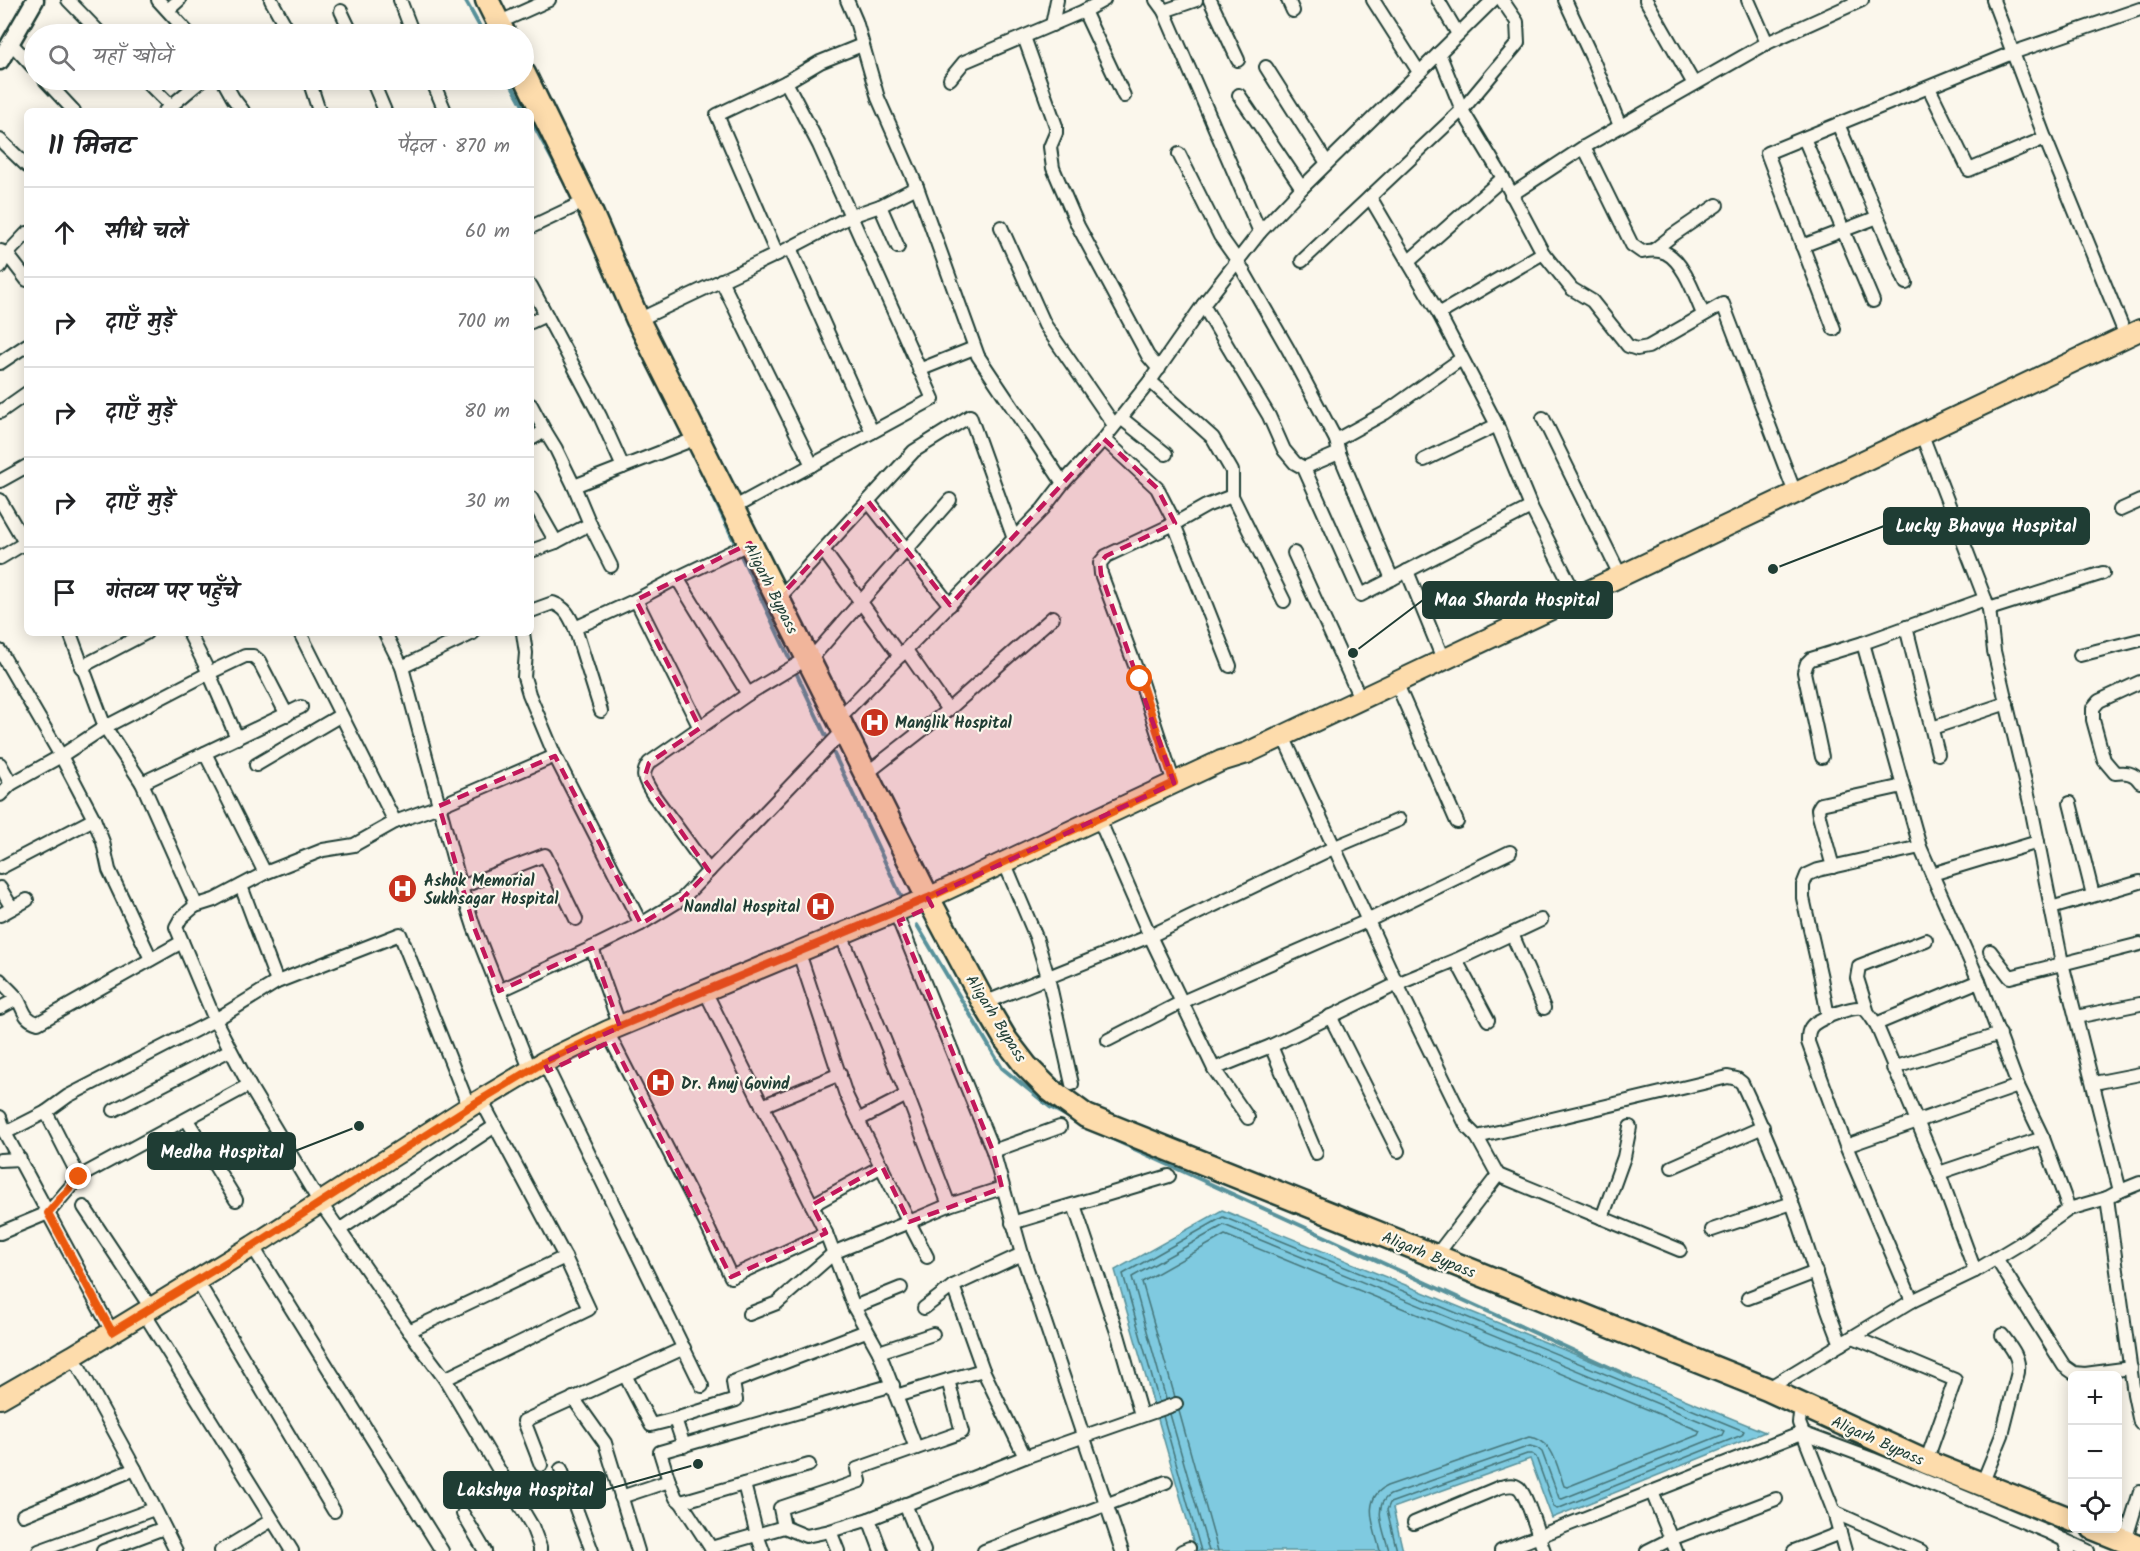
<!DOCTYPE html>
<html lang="hi">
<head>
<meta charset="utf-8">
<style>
	body { margin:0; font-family:Kalam,"Playpen Sans Deva",sans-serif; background:#f2f2f2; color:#202124 }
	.controls { position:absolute; right:18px; bottom:18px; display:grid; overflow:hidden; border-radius:9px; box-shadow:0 3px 15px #0003 }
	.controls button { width:54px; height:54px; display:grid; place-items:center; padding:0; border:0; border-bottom:2px solid #e0e0e0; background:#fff; color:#202124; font:30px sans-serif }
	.stop { position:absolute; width:18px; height:18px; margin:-14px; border:4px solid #ea580c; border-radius:50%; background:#fff }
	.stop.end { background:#ea580c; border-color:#fff; box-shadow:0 2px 6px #0008 }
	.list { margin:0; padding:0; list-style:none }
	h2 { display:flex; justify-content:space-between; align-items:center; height:78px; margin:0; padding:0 24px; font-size:26px }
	h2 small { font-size:20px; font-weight:400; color:#757577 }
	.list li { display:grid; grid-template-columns:39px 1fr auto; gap:18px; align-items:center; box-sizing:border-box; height:90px; padding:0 24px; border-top:2px solid #e0e0e0 }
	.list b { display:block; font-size:22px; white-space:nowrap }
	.list em { font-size:20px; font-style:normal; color:#757577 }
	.icon { flex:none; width:33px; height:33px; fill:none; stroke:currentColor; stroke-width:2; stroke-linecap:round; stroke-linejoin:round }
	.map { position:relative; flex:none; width:2140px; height:1551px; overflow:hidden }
	.search { position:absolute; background:#fff; box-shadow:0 3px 15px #0003; left:24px; top:24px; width:510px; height:66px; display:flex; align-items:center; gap:15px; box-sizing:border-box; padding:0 21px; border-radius:33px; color:#757577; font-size:22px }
	.panel { position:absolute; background:#fff; box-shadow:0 3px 15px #0003; left:24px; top:108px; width:510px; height:528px; border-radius:9px }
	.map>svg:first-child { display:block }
</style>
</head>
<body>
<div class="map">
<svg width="2140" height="1551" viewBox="0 0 2140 1551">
	<rect width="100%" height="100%" fill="#fbf7ec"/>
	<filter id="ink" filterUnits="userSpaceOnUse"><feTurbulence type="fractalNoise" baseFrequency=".0167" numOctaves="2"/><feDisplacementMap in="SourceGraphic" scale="12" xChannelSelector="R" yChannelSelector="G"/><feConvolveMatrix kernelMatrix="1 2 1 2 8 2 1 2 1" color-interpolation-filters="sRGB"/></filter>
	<g filter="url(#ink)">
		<polygon fill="#7fcae0" stroke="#59929b" stroke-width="1.5" points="1222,1210 1765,1432 1552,1518 1530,1459 1393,1508 1403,1551 1196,1551 1115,1270"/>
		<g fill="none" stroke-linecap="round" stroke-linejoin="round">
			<g stroke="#457579" stroke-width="1.5">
				<path d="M1175,1397L1142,1282L1225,1235L1700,1431L1698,1435L1567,1487L1564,1486C1557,1467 1554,1439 1529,1437L1387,1486C1360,1499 1375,1529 1380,1551"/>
				<path d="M1166,1399L1132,1277L1224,1225L1724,1431L1722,1435L1562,1499L1559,1498L1542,1452L1537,1448L1530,1446L1390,1495C1371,1505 1385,1534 1389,1551"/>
				<polyline points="1159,1402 1123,1274 1223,1217 1744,1431 1742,1435 1557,1509 1554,1507 1536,1457 1532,1454 1527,1454 1390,1503 1387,1510 1397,1551"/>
				<polyline points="1179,1411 1218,1551"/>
				<polyline points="1170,1414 1209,1551"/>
				<polyline points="1163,1416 1201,1551"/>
			</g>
			<g stroke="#59929b" stroke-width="4">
				<polyline points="465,0 484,34"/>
				<polyline points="509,80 526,111"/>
				<polyline points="531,120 562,178"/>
				<polyline points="695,458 826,736"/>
				<polyline points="834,754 902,898"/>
				<polyline points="917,925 1002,1068 1050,1107 1072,1119"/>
				<polyline points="1095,1131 1631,1377"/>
			</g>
			<defs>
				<g id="street">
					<polyline points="68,0 101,34"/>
					<polyline points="158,0 189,34"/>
					<polyline points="271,0 290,34"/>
					<polyline points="400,0 413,34"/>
					<polyline points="1156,0 1164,11 1260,232"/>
					<polyline points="1210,0 1238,60"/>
					<polyline points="1288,0 1293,11"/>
					<polyline points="1373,0 1419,72"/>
					<polyline points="1438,0 1458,34"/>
					<polyline points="1565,0 1593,60 1620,126"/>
					<polyline points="1646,0 1694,84"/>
					<polyline points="1748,0 1767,43"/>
					<polyline points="1993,0 2045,138 2126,336"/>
					<polyline points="168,10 179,0"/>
					<polyline points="341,11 352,34"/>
					<polyline points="1084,11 1124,96"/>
					<polyline points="1164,11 1196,0"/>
					<polyline points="498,23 549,0"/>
					<polyline points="1052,25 1057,0"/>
					<polyline points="1024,37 1056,126 1056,133 1050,147 1053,168 1078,226 1148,356 1159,369"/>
					<polyline points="10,42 34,68"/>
					<polyline points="1439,53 1462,110 1503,178 1543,253 1572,289 1592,301 1628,346 1637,349 1648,347 1723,304 1795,493"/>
					<polyline points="1266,67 1327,163"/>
					<polyline points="950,79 964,62 1084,11 1104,0"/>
					<polyline points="45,80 74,111"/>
					<polyline points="145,80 171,106"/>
					<polyline points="223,80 233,98 243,111"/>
					<polyline points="309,80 319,111"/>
					<polyline points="372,80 385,111"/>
					<polyline points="432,80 445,111"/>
					<polyline points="786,82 820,62 862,45"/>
					<polyline points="1929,88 1969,170 2045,138"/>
					<polyline points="1239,95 1302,188"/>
					<polyline points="165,111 202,80"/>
					<polyline points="1838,124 1906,283"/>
					<polyline points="1804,138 1873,301"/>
					<polyline points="0,140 27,166"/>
					<polyline points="1584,147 1767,43 1862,0"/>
					<polyline points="1179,154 1220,236 1237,260 1288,349 1336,440 1385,413 1461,359"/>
					<polyline points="917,187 978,356 1063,483"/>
					<path d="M1511,195L1584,147L1632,245L1642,252C1650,250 1658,249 1666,253C1684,262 1695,296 1703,314"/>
					<polyline points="1370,197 1439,314 1497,425 1531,507 1576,596"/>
					<polyline points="880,206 898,247"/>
					<polyline points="531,227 586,201"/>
					<polyline points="1001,227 1045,325 1114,425"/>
					<polyline points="1802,246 1878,217"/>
					<polyline points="790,248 872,432"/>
					<polyline points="1654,250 1673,235 1717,205"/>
					<polyline points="1,251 7,254 27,280"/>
					<polyline points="1302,261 1462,110 1518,43 1517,22 1502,0"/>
					<polyline points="1408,262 1503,178"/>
					<polyline points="0,267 7,254 27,233"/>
					<polyline points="721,280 812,465"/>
					<polyline points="531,286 600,416 623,467"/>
					<polyline points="1203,305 1269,416 1284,450 1295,463 1304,468 1361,595 1531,507"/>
					<polyline points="1439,314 1543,253"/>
					<polyline points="638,320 790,248 851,216 880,206 917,187 878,98 856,21 847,0"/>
					<polyline points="531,322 546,315"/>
					<polyline points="1834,329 1767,153 2012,53 2140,9"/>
					<polyline points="0,363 27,345"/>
					<polyline points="919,370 974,348"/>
					<polyline points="1150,381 1213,438 1232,471 1232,496 1206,506 1174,524"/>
					<polyline points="531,405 545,431 531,439"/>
					<polyline points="0,412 27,393"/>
					<polyline points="1121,418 1166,454"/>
					<polyline points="1543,418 1620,575"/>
					<polyline points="545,431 556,449 574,486 697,438"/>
					<polyline points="1922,435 1989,609 2103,573"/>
					<polyline points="1104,439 1157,488 1175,523"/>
					<polyline points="1336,440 1339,453 1392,579"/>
					<polyline points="1424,460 1497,425"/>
					<polyline points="1304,468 1339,453"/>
					<polyline points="0,481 27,466"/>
					<polyline points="1232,496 1284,601"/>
					<polyline points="531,498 556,542"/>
					<polyline points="0,500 27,546"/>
					<polyline points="868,501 950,605"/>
					<polyline points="733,508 933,399 819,145 786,82 717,115 777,254"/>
					<polyline points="2120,510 2140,501"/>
					<polyline points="590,524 611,566"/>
					<polyline points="823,550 900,656"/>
					<polyline points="531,551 556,542 590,524 574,486"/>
					<polyline points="1294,553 1360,698"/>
					<polyline points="0,558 25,543"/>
					<polyline points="1407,571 1443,659"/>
					<polyline points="677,578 636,600 700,728"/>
					<polyline points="778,599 914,451 970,416 1014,539"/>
					<polyline points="1985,599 1863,643 1920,847 1979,981 2018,1086 2043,1138 2069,1209"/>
					<path d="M531,611L553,603C566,608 569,615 575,628"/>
					<polyline points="1906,627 1938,754"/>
					<polyline points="70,633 105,727 142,783 194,900 195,906 181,918 176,927 215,1020 249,1085 320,1203"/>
					<polyline points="300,633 395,822 439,806 555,756 641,924"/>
					<polyline points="385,633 402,667 461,887 474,927 530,1069"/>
					<polyline points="523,633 526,653 524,677 529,694 555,756"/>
					<polyline points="906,650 948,710"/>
					<polyline points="0,651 61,756 11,784 0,795"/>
					<polyline points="2080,655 2140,640"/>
					<polyline points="809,661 950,500"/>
					<polyline points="81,667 146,633"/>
					<polyline points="402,667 473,633"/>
					<polyline points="1396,682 1457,822"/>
					<path d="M2140,682L2099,701L2093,708V720L2104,760L2115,773C2125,772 2134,772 2140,782"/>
					<polyline points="748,694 677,578 750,543"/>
					<polyline points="601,711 575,628 636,600"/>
					<polyline points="838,719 1043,509 1063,483 1104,439 1150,381 1203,305 1260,232 1302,188 1493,0"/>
					<polyline points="1932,728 2007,703"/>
					<path d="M1283,736L1397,984L1467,1127L1477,1137L1728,1077L1737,1079L1742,1083C1761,1123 1777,1162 1792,1203C1809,1250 1822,1298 1841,1344"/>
					<polyline points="237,738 209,673 245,656 253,656 259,661 287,715"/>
					<polyline points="205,753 265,873"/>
					<polyline points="1822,757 1804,672 1807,663 1811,659 1863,643"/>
					<polyline points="0,764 11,784"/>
					<polyline points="256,765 341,715"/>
					<polyline points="866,774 948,710 1053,617"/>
					<polyline points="142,783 301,707"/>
					<polyline points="1174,783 1140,679 1101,574 1100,563 1106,556 1174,524 1230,666"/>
					<polyline points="2070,803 2093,895"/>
					<polyline points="1102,826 1150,936 1214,1069 1248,1118"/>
					<polyline points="1833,867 1819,816 1818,809 1821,804 1903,786"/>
					<polyline points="0,868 94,819"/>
					<path d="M709,871L652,793C645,780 640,776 649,763L748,694L808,658"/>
					<polyline points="1008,871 1036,937 1048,977 1072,1084"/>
					<polyline points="1932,874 2038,842"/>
					<polyline points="241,886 277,982"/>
					<polyline points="461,887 545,855 576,919"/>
					<polyline points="0,888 12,908"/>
					<polyline points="195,906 214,900 265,873 323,850 354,845 395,822"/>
					<polyline points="2051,908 2140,882"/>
					<polyline points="0,915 27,900"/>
					<polyline points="899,921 993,1151 1022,1254 1122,1551"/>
					<polyline points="1512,934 1544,1008"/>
					<polyline points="845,944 907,1095 949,1205"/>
					<polyline points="1990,951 2010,977 2140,944"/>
					<polyline points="151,959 109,870 103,842 94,819 61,756 105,727 209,673 189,633"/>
					<polyline points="1456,960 1488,1020"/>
					<polyline points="802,962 846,1095 858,1120"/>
					<path d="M0,980C5,986 12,992 17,998C24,1009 23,1019 38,1023L182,942"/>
					<polyline points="499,991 592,948"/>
					<polyline points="710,1001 826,1233 854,1307 879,1352 916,1448"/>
					<polyline points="984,1003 1150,936 1335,847 1399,820"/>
					<polyline points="0,1008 17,999"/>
					<polyline points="1867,1010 1857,978 1859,966 1926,940"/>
					<polyline points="1330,1016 1398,1151"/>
					<polyline points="1828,1017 1821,978 1803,898 1803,885 1807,875 1818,870 1920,847"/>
					<polyline points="2076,1017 2140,1004"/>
					<polyline points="1876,1024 1979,981"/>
					<polyline points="620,1027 592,948 641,924 682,899 844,730"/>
					<polyline points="1108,1040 1182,1002 1367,921 1510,852"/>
					<polyline points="612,1041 708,1228 731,1277 826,1233"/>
					<polyline points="1271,1046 1316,1153"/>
					<polyline points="544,1062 702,1386"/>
					<polyline points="1893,1068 2000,1034"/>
					<polyline points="1214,1069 1271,1046 1397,984 1456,960 1541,920"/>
					<polyline points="2094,1083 2140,1074"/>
					<polyline points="907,1095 858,1120 909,1222 949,1205 1002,1188"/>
					<polyline points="762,1106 840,1074"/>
					<polyline points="114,1110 230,1050"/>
					<polyline points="46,1112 68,1096 215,1020 277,982 400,934 469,1107"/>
					<polyline points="0,1117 5,1133 112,1332"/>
					<polyline points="187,1120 236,1200"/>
					<polyline points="5,1133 46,1112 79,1177 249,1085"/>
					<polyline points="1477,1137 1498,1175"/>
					<polyline points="1846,1146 2018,1086"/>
					<polyline points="993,1151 1060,1127"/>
					<polyline points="0,1160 20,1159"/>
					<polyline points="1672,1167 1763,1127"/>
					<polyline points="1939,1173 2043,1138"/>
					<polyline points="2120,1191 2140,1183"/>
					<polyline points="2107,1198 2134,1394 2140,1423"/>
					<polyline points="812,1205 882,1166"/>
					<polyline points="1074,1205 1118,1335 1141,1415"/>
					<polyline points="84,1207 151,1308"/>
					<polyline points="326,1211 409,1331 445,1379 532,1526 540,1547 540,1551"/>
					<polyline points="1602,1218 1624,1157 1630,1127"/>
					<polyline points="1012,1223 1169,1176"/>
					<polyline points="339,1230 495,1126"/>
					<polyline points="1712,1230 1792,1203"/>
					<polyline points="0,1233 48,1213 79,1177"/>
					<polyline points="1022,1254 953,1286 983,1370 1025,1457"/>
					<polyline points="258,1255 442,1551"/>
					<polyline points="1435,1257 1498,1175 1680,1250"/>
					<polyline points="1996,1258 2064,1366 2074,1373 2085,1374 2131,1368"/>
					<polyline points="202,1289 334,1511"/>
					<polyline points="1748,1298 1816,1272"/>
					<path d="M1912,1301L1846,1146L1808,1042C1808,1035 1808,1029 1814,1024C1822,1018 1855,1004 1864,1009C1869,1012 1872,1019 1876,1024L1939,1173L1975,1271"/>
					<polyline points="854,1307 901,1288"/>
					<polyline points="924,1308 953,1286"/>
					<polyline points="749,1314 777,1303 835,1252 909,1222 927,1257"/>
					<polyline points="149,1321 292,1551"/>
					<polyline points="409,1331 565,1257"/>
					<polyline points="1853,1337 1955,1380 1926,1462"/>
					<polyline points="879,1352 933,1334"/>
					<polyline points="78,1365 135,1469 176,1551"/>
					<polyline points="625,1375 651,1425 675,1419"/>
					<polyline points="445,1379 589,1309 565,1257 486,1109"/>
					<polyline points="948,1380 983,1370"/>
					<polyline points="1767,1389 1912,1301 1975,1271 2018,1245 2069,1209 2107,1198 2120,1191 2062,963 2031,807 1994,651 1989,609"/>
					<polyline points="573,1398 605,1443 638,1551"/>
					<polyline points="1801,1405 1799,1423 1834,1512 1845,1551"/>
					<polyline points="684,1446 675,1419 736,1400 733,1382 866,1331"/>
					<polyline points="541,1465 524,1421 684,1348"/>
					<polyline points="561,1469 592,1551"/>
					<polyline points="669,1481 676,1498 681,1502 809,1465"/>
					<polyline points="744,1484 757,1535 763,1551"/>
					<path d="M1982,1484L2002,1435L2018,1372C2020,1357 2011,1347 2002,1335"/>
					<polyline points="1652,1492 1676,1551"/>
					<polyline points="621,1497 669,1481 660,1452 893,1385"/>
					<polyline points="681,1502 711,1548"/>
					<polyline points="905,1504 924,1551"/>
					<polyline points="1834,1512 1921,1551"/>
					<polyline points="463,1514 485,1551"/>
					<polyline points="23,1515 135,1469"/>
					<polyline points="869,1519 881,1551"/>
					<path d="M1414,1523L1500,1487C1506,1486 1513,1483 1519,1488C1527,1495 1539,1538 1544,1551"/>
					<polyline points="784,1527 780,1508 860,1481 857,1469 962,1432 948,1380 896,1396"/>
					<polyline points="830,1531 838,1551"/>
					<polyline points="2064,1540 2088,1551"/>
					<polyline points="2125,1541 2140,1492"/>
					<polyline points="39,1551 154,1509"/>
					<polyline points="103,1551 164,1528"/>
					<polyline points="221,1551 272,1520"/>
					<polyline points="712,1551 711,1548 784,1527 806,1536 830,1531 869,1519 1025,1457 1176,1404"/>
					<polyline points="984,1551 1166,1482"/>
					<polyline points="1182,1551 1189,1548"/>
					<polyline points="1501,1551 1802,1433 1872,1459 2048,1532 2064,1540 2068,1551"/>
					<polyline points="1647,1551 1671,1539 1776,1499"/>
					<polyline points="1794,1551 1840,1533"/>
				</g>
				<polyline id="secondary" points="0,61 35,0"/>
				<polyline id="primary" points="0,1398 73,1356 253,1246 469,1107 544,1062 608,1031 928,898 1221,761 1247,753 2140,330"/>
				<g id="highway">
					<polyline points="487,0 504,34"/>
					<polyline points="524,74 586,201 638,320 928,898 984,1003 1006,1040 1026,1066 1049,1089 1086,1116 1767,1389 1926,1462 2072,1520"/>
					<polyline points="2093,1528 2140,1547"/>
				</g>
			</defs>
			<use href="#street" stroke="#1f3d34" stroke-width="16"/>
			<use href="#secondary" stroke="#1f3d34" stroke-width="21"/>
			<use href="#primary" stroke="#1f3d34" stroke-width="24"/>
			<use href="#highway" stroke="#1f3d34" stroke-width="27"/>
			<use href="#street" stroke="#fbf7ec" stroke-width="12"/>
			<use href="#secondary" stroke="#fbf7ec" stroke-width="16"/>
			<use href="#primary" stroke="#fddcac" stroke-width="20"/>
			<use href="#highway" stroke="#fddcac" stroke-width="22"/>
		</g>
	</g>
	<g fill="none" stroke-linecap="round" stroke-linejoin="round" filter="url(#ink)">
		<polyline stroke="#ea580c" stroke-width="8" points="79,1177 48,1213 112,1332 253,1246 469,1107 544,1062 608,1031 928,898 1174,783 1140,679"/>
	</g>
	<path fill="#c2185b" fill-opacity="0.2" stroke="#c2185b" stroke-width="4.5" stroke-dasharray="12 8" stroke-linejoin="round" d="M1104,439L1157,488L1175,523L1106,556L1100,563L1101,574L1174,783L928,898L932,906L899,921L993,1151L1002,1188L909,1222L882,1166L812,1205L826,1233L731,1277L612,1041L548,1071L544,1062L620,1027L592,948L499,991L474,927L439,806L555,756L641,924L682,899L709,871L644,779L649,763L700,728L636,600L750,543L778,599L868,501L950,605Z"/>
	<defs>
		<symbol id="hospital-disc" viewBox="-11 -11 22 22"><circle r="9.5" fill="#c8321e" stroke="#fbf7ec"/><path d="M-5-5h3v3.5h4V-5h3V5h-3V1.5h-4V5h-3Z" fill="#fff"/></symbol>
	</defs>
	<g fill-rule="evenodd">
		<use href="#hospital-disc" x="858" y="706" width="33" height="33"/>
		<use href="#hospital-disc" x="386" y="872" width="33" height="33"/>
		<use href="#hospital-disc" x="804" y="890" width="33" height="33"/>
		<use href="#hospital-disc" x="644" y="1066" width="33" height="33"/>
	</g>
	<g text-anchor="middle" stroke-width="4.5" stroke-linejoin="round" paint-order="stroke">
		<g font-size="16" fill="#1f3d34" stroke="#fbf7ec">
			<text transform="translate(772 588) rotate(63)" y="6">Aligarh Bypass</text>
			<text transform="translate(997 1018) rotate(58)" y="6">Aligarh Bypass</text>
			<text transform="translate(1429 1254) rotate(22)" y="6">Aligarh Bypass</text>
			<text transform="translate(1878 1440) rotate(24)" y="6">Aligarh Bypass</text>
		</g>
		<g font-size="16" font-weight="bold" fill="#1f3d34" stroke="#fbf7ec" text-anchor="start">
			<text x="895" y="728">Manglik Hospital</text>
			<text x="424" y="886">Ashok Memorial<tspan x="424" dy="18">Sukhsagar Hospital</tspan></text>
			<text x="800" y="912" text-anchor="end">Nandlal Hospital</text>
			<text x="681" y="1089">Dr. Anuj Govind</text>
		</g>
	</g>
	<path fill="none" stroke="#1f3d34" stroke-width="2" d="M1773 569L1884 526M1353 653L1423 600M359 1126L295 1151M698 1464L605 1490"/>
	<g fill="#1f3d34" stroke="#fbf7ec" stroke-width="2">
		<circle cx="1773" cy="569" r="6"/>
		<circle cx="1353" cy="653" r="6"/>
		<circle cx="359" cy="1126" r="6"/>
		<circle cx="698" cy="1464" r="6"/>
	</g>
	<g fill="#1f3d34" stroke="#1f3d34" stroke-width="2">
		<rect x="1884" y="508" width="205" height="36" rx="6"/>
		<rect x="1423" y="582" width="189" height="36" rx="6"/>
		<rect x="148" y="1133" width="147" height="36" rx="6"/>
		<rect x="444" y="1472" width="161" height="36" rx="6"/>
	</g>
	<g font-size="18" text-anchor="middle" font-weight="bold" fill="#fff">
		<text x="1986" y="532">Lucky Bhavya Hospital</text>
		<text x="1517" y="606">Maa Sharda Hospital</text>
		<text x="222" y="1158">Medha Hospital</text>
		<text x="525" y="1496">Lakshya Hospital</text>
	</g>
</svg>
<div class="controls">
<button>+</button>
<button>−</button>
<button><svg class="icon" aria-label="locate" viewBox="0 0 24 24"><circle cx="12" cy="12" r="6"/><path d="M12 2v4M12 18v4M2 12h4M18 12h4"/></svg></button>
</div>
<div class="stop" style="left:1140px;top:679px"></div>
<div class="stop end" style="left:79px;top:1177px"></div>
<div class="search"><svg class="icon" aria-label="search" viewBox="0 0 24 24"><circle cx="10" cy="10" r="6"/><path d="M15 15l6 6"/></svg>यहाँ खोजें</div>
<section class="panel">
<h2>11 मिनट<small>पैदल · 870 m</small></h2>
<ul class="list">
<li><svg class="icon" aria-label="ahead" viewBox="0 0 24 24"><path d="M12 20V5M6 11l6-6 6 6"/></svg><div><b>सीधे चलें</b></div><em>60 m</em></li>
<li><svg class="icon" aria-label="right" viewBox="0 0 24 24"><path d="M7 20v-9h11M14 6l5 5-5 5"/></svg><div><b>दाएँ मुड़ें</b></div><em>700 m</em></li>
<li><svg class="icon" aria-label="right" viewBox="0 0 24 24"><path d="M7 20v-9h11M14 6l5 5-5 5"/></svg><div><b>दाएँ मुड़ें</b></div><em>80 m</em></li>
<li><svg class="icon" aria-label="right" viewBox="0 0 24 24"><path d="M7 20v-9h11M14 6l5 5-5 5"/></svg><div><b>दाएँ मुड़ें</b></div><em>30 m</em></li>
<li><svg class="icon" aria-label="arrive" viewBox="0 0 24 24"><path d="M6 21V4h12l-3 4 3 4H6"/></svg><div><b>गंतव्य पर पहुँचे</b></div></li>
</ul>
</section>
</div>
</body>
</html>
